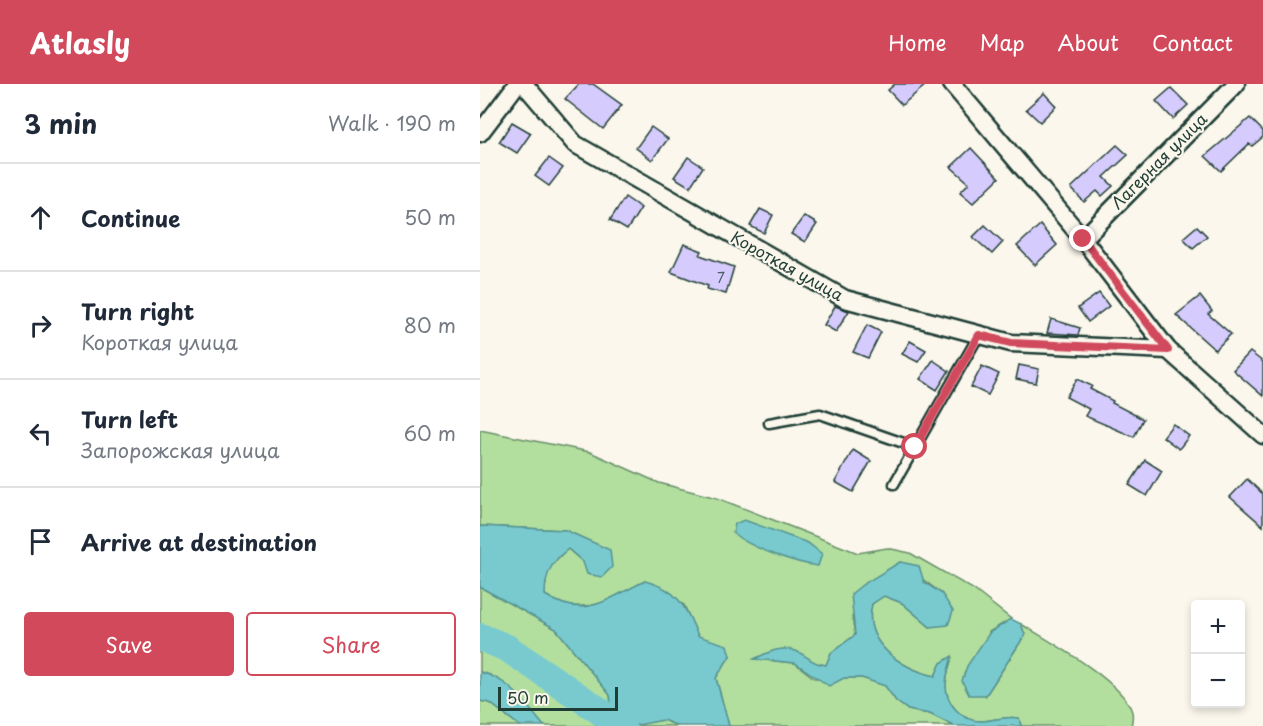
<!DOCTYPE html>
<html lang="en">
<head>
<meta charset="utf-8">
<style>
	body { margin:0; font-family:"Playpen Sans",sans-serif; background:#f6f6f7; color:#1f2937 }
	.controls { position:absolute; right:18px; bottom:18px; display:grid; overflow:hidden; border-radius:6px; box-shadow:0 3px 9px #0003 }
	.controls button { width:54px; height:54px; display:grid; place-items:center; padding:0; border:0; border-bottom:2px solid #e0e1e3; background:#fff; color:#1f2937; font:30px sans-serif }
	.scale { position:absolute; left:18px; bottom:15px; width:120px; box-sizing:border-box; padding-left:6px; border:3px solid #1f3d34; border-top:0; font-size:16px; line-height:21px; white-space:nowrap; color:#1f3d34; -webkit-text-stroke:4px #fbf7ec; paint-order:stroke }
	.stop { position:absolute; width:18px; height:18px; margin:-14px; border:4px solid #d1495b; border-radius:50%; background:#fff }
	.stop.end { background:#d1495b; border-color:#fff; box-shadow:0 2px 6px #0008 }
	.list { margin:0; padding:0; list-style:none }
	h2 { display:flex; justify-content:space-between; align-items:center; height:78px; margin:0; padding:0 24px; font-size:26px }
	h2 small { font-size:20px; font-weight:400; color:#747a83 }
	.list li { display:grid; grid-template-columns:39px 1fr auto; gap:18px; align-items:center; box-sizing:border-box; height:108px; padding:0 24px; border-top:2px solid #e0e1e3 }
	.list b { display:block; font-size:22px; white-space:nowrap }
	.list p { margin:0; font-size:20px; white-space:nowrap; color:#747a83 }
	.list em { font-size:20px; font-style:normal; color:#747a83 }
	.actions { display:flex; gap:12px; padding:18px 24px }
	.actions a { flex:1; padding:14px 0; border:2px solid #d1495b; border-radius:6px; text-align:center; font-size:21px; color:#d1495b }
	.actions .main { background:#d1495b; color:#fff }
	.icon { flex:none; width:33px; height:33px; fill:none; stroke:currentColor; stroke-width:2; stroke-linecap:round; stroke-linejoin:round }
	.map { position:relative; flex:none; width:783px; height:642px; overflow:hidden }
	header { display:flex; align-items:center; gap:36px; box-sizing:border-box; height:84px; padding:0 30px; background:#d1495b; color:#fff }
	header strong { font-size:28px }
	nav { display:flex; gap:33px; margin-inline-start:auto; font-size:21px }
	main { display:flex }
	aside { flex:1; background:#fff }
	.map>svg:first-child { display:block }
</style>
</head>
<body>
<header>
<strong>Atlasly</strong>
<nav><a>Home</a><a>Map</a><a>About</a><a>Contact</a></nav>
</header>
<main>
<aside>
<h2>3 min<small>Walk · 190 m</small></h2>
<ul class="list">
<li><svg class="icon" aria-label="ahead" viewBox="0 0 24 24"><path d="M12 20V5M6 11l6-6 6 6"/></svg><div><b>Continue</b></div><em>50 m</em></li>
<li><svg class="icon" aria-label="right" viewBox="0 0 24 24"><path d="M7 20v-9h11M14 6l5 5-5 5"/></svg><div><b>Turn right</b><p>Короткая улица</p></div><em>80 m</em></li>
<li><svg class="icon" aria-label="left" viewBox="0 0 24 24"><path d="M17 20v-9H6M10 6l-5 5 5 5"/></svg><div><b>Turn left</b><p>Запорожская улица</p></div><em>60 m</em></li>
<li><svg class="icon" aria-label="arrive" viewBox="0 0 24 24"><path d="M6 21V4h12l-3 4 3 4H6"/></svg><div><b>Arrive at destination</b></div></li>
</ul>
<div class="actions"><a class="main">Save</a><a>Share</a></div>
</aside>
<div class="map">
<svg width="783" height="642" viewBox="0 0 783 642">
	<rect width="100%" height="100%" fill="#fbf7ec"/>
	<filter id="ink" filterUnits="userSpaceOnUse"><feTurbulence type="fractalNoise" baseFrequency=".0167" numOctaves="2"/><feDisplacementMap in="SourceGraphic" scale="12" xChannelSelector="R" yChannelSelector="G"/><feConvolveMatrix kernelMatrix="1 2 1 2 8 2 1 2 1" color-interpolation-filters="sRGB"/></filter>
	<g filter="url(#ink)">
		<g fill="#b2df9e" stroke="#688e69" stroke-width="1.5">
			<path d="M0,346L110,368L179,399L237,414L378,469L407,464L430,469L493,505L531,535L509,548L506,611L545,551L541,540C566,555 645,599 652,628C653,632 652,638 651,642H541L539,634C525,632 515,636 502,637C482,638 466,620 466,601C466,592 470,581 472,573L461,579L455,592C422,584 382,560 392,520L404,512L422,519L450,543L462,510L420,478L403,489L372,533L375,551L351,569L346,581C312,577 316,552 276,575L315,579L334,594H382L405,601L416,617L428,626L450,630L474,642H249L236,594L250,572L218,552L204,521L165,497L120,521L85,523L65,511C65,488 70,480 88,465L103,478L129,466L85,446L0,442Z"/>
			<polygon points="0,503 76,545 130,611 133,634 131,642 64,642 10,591 0,588"/>
			<polygon points="0,617 10,619 40,642 0,642"/>
			<polygon points="183,636 198,642 153,642 154,641"/>
		</g>
		<g fill="#79cacf" stroke="#559291" stroke-width="1.5">
			<path d="M264,436L328,459L342,470L338,482C315,479 270,464 253,449L255,440Z"/>
			<path d="M0,442L85,446L130,466L132,483L122,493L107,490L103,478L88,465C71,478 65,490 65,511C106,537 128,514 165,497C198,505 205,522 218,552L247,561L250,572L236,594L249,642H198L183,636L153,642H131L133,634L130,611L76,545L0,503Z"/>
			<path d="M420,478L439,482L444,498L462,510L473,527L468,541L450,543L422,519L404,512L392,520C382,559 422,585 455,592L461,579L472,572C470,581 466,591 466,600C465,619 482,638 502,637C515,636 525,632 539,634L541,642H474L450,630L428,626L416,617L405,602L382,594H364L349,602L315,579L274,575C287,569 301,561 316,567C328,572 332,580 346,581L351,569L375,551L371,510L382,501Z"/>
			<polygon points="531,535 541,540 545,551 506,611 489,611 482,597 487,582 510,548"/>
			<path d="M0,588C33,597 44,619 64,642H40L10,619L0,617Z"/>
		</g>
		<g fill="none" stroke-linecap="round" stroke-linejoin="round">
			<polyline stroke="#79cacf" stroke-width="28" points="0,553 27,564 142,642"/>
		</g>
		<g fill="#d6cbfd" stroke="#1f3d34" stroke-width="1.5">
			<polygon points="99,0 113,0 142,21 123,45 85,15"/>
			<polygon points="415,0 447,0 422,21 408,6"/>
			<polygon points="691,4 708,21 693,35 676,17"/>
			<polygon points="564,9 576,22 560,38 546,25"/>
			<polygon points="770,34 783,47 783,53 772,62 769,60 741,87 725,72"/>
			<polygon points="32,38 51,49 37,69 19,58"/>
			<polygon points="171,43 188,55 172,76 156,64"/>
			<polygon points="637,61 648,71 624,93 633,102 622,112 617,107 604,118 591,104"/>
			<polygon points="491,64 519,94 493,119 480,108 489,99 471,83"/>
			<polygon points="208,73 223,83 210,103 194,93"/>
			<polygon points="69,74 83,84 69,102 55,92"/>
			<polygon points="145,113 161,124 147,146 130,136"/>
			<polygon points="280,125 293,131 284,149 270,142"/>
			<polygon points="324,132 337,140 325,158 311,150"/>
			<polygon points="505,141 523,158 512,170 493,153"/>
			<polygon points="560,141 577,161 555,181 537,162"/>
			<polygon points="717,142 727,152 713,164 703,154"/>
			<polygon points="204,160 222,167 220,171 254,183 246,210 227,205 228,202 191,188"/>
			<polygon points="619,209 629,222 608,238 598,224"/>
			<polygon points="720,212 732,227 728,230 751,250 735,266 696,231"/>
			<polygon points="355,222 369,227 356,248 344,241"/>
			<polygon points="571,235 600,244 598,251 567,249"/>
			<polygon points="387,241 401,248 388,274 373,268"/>
			<polygon points="430,257 446,266 438,278 422,270"/>
			<polygon points="770,268 783,278 783,312 753,286"/>
			<polygon points="453,276 469,287 457,306 440,295"/>
			<polygon points="539,281 559,285 556,299 536,295"/>
			<polygon points="502,282 519,290 508,311 491,303"/>
			<polygon points="597,295 612,302 610,305 633,317 632,319 663,335 654,353 605,332 609,325 586,313"/>
			<polygon points="693,340 709,352 699,365 683,353"/>
			<polygon points="373,366 391,377 373,408 355,398"/>
			<polygon points="665,376 682,387 667,412 649,401"/>
			<polygon points="767,395 783,410 783,442 750,413"/>
		</g>
		<g fill="none" stroke-linecap="round" stroke-linejoin="round">
			<defs>
				<g id="lane">
					<polyline points="289,339 340,330 435,363"/>
					<polyline points="414,400 499,251"/>
				</g>
				<g id="street">
					<polyline points="44,0 95,60 365,215 531,259 688,266"/>
					<polyline points="472,0 603,155 688,266 783,351"/>
					<polyline points="0,49 37,0"/>
					<polyline points="603,155 756,0"/>
				</g>
			</defs>
			<use href="#lane" stroke="#1f3d34" stroke-width="13"/>
			<use href="#street" stroke="#1f3d34" stroke-width="21"/>
			<use href="#lane" stroke="#fbf7ec" stroke-width="8"/>
			<use href="#street" stroke="#fbf7ec" stroke-width="16"/>
		</g>
	</g>
	<g fill="none" stroke-linecap="round" stroke-linejoin="round" filter="url(#ink)">
		<polyline stroke="#d1495b" stroke-width="8" points="435,363 499,251 531,259 688,266 603,155"/>
	</g>
	<g text-anchor="middle" stroke-width="4.5" stroke-linejoin="round" paint-order="stroke">
		<g font-size="14" fill="#4d6066">
			<text x="241" y="199">7</text>
		</g>
		<g font-size="16" fill="#1f3d34" stroke="#fbf7ec">
			<text transform="translate(679 77) rotate(-45)" y="6">Лагерная улица</text>
			<text transform="translate(307 182) rotate(29)" y="6">Короткая улица</text>
		</g>
	</g>
</svg>
<div class="controls">
<button>+</button>
<button>−</button>
</div>
<div class="scale">50 m</div>
<div class="stop" style="left:435px;top:363px"></div>
<div class="stop end" style="left:603px;top:155px"></div>
</div>
</main>
</body>
</html>
